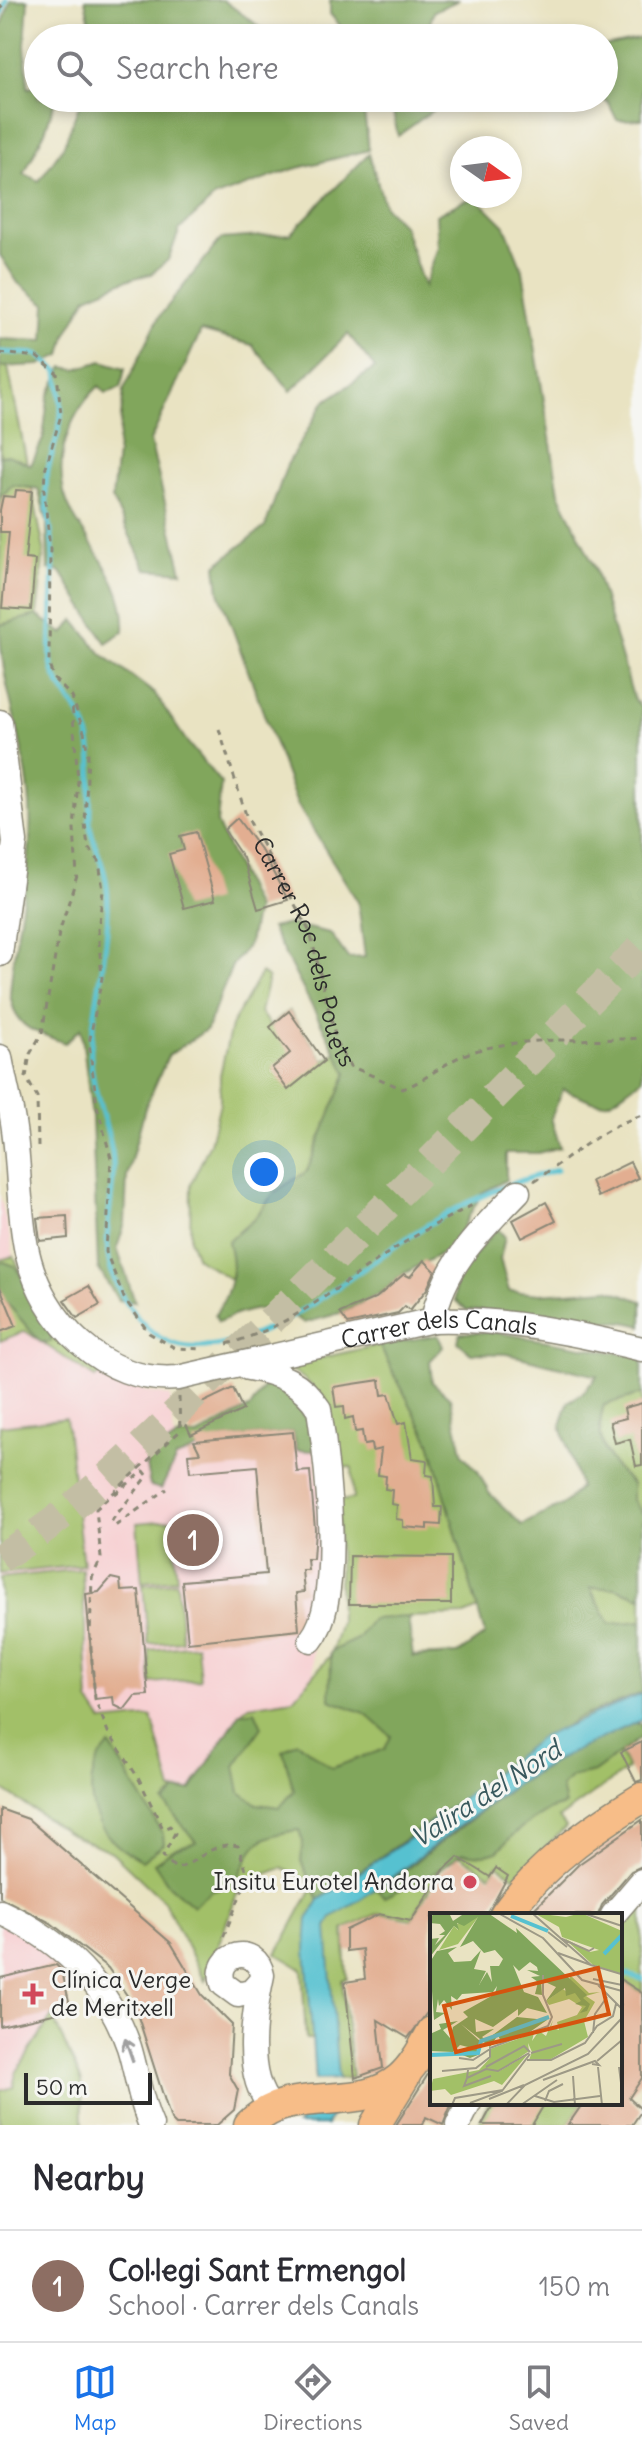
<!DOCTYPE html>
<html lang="en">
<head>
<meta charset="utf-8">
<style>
	body { margin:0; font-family:Delius,sans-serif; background:#f2f2f3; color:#2b2b33 }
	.compass { position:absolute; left:450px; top:136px; width:72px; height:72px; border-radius:50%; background:#fff; box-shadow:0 4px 12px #0003; rotate:104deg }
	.scale { position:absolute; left:24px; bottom:20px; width:128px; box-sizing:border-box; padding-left:8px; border:4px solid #2b2b2b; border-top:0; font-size:22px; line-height:28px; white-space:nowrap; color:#2b2b2b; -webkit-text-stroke:6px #f6f6f2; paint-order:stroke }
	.you { position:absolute; left:264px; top:1172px; width:28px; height:28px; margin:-20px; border:6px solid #fff; border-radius:50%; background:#1a73e8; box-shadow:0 0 0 12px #1a73e833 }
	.badge { display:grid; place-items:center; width:52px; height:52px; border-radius:50%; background:#1a73e8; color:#fff; font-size:26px; font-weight:700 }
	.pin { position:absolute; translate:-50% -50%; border:4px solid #fff; box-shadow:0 2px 8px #0006 }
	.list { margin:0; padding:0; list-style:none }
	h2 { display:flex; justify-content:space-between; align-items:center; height:104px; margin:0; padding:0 32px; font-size:34px }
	h2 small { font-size:26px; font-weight:400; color:#7c7c81 }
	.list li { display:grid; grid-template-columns:52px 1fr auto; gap:24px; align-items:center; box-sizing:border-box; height:112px; padding:0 32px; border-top:2px solid #e1e1e2 }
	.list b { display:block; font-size:30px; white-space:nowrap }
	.list p { margin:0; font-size:26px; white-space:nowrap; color:#7c7c81 }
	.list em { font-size:26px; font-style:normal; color:#7c7c81 }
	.icon { flex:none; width:44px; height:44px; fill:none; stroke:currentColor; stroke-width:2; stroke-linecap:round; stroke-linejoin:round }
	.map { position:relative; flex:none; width:642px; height:2125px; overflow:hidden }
	.search { position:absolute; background:#fff; box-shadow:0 4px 12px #0003; left:24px; right:24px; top:24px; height:88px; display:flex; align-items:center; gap:20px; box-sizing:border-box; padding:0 28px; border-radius:44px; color:#7c7c81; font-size:30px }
	.sheet { height:216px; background:#fff }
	nav { display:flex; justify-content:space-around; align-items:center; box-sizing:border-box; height:112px; border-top:2px solid #e1e1e2; background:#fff; font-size:22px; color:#7c7c81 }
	nav a { display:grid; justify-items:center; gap:4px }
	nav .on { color:#1a73e8 }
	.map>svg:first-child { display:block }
</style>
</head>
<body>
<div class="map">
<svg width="642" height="2125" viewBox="0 0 642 2125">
	<rect width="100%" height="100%" fill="#f6f6f2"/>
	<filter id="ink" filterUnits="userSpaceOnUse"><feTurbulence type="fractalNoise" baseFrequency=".0125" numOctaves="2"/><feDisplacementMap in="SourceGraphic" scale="16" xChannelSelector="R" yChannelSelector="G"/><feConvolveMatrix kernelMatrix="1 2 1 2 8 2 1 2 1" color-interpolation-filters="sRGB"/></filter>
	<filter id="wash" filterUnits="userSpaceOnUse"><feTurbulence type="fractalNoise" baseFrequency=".006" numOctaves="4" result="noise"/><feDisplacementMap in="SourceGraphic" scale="32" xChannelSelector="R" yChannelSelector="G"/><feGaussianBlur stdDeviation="1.8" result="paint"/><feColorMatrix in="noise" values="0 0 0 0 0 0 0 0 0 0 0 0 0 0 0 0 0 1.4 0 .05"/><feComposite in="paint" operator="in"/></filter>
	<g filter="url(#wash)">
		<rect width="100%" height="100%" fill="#e9e3c2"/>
		<g fill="#f7cfd1">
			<polygon points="0,1195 14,1256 63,1345 106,1377 148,1392 170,1396 174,1435 180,1443 313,1430 325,1551 311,1629 314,1675 293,1699 249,1706 191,1790 172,1791 152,1717 102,1722 89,1701 82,1569 0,1578"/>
			<polygon points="0,1922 80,1972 16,2073 13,2087 0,2091"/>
		</g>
		<g fill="#a2c067" stroke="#667649" stroke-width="2">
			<polygon points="0,367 8,367 44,550 37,615 0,625"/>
			<polygon points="261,973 268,978 260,1012 270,1026 289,1011 324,1061 337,1052 347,1073 307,1172 275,1192 253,1220 228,1241 234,1265 230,1279 197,1258 190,1240 191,1184 210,1143 220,1103 220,1075 231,1026"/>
			<path d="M14,1256C34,1304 58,1344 101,1374L95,1378L25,1331L0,1341V1260Z"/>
			<path d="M379,1345L430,1442L478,1609L465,1615L408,1617L412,1656L458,1654L485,1635L626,1735L618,1749L628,1769L559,1818L566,1827L515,1877L498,1865L490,1875L458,1854L440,1870L412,1919L379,1913L344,1929L347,1978L342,1980L352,2078L315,2080L313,2039H306L302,1969L277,1954L314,1885L282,1868L241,1883L205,1981L164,1901L112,1852L67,1832L0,1788V1578L82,1569L89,1701L103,1722L152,1717L172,1791L191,1790L242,1711L249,1706L293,1699L330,1656L340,1621L338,1501L353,1499L352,1467L335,1468C326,1415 334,1394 285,1366Z"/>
			<path d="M640,1393L642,1394V1514L632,1500V1484C607,1462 593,1439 604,1405Z"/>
			<polygon points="66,1418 83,1565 0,1574 0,1426"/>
			<polygon points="171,1520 177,1579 142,1582 137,1523"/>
			<polygon points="177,1582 182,1641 148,1644 143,1585"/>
			<polygon points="589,1587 615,1588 642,1597 642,1621 610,1624"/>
			<polygon points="197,1645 200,1679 151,1683 149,1650"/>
			<polygon points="642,1897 642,1993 620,1979 620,1923"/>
			<polygon points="52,2016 82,2082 83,2125 0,2125 0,2091 13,2087 16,2073"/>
			<polygon points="487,2103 583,2103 568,2125 479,2125"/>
		</g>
		<g fill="#81a65c" stroke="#566844" stroke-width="2">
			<polygon points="11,0 28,0 25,45 28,88 38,86 38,98 56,98 45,131 24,174 39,181 63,147 82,98 362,98 369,150 294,169 215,197 180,229 168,260 151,274 126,280 87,297 66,335 61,355 40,365 0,367 0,339 44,341 46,304 18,283 0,255 0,31"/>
			<polygon points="85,0 223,0 275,38 93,38"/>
			<polygon points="330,0 459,0 434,11 425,38 351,38 330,14"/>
			<polygon points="642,38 642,119 617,120 608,102 600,98 604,98 604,46"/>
			<polygon points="390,98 431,98 433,110 398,136"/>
			<path d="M369,154L385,207L403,225L424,287L438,247L436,215L463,201L477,198L505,226L523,271L559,493L595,568L634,700L642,707V1079C601,1107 613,1110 563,1089L551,1118L560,1147L538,1153H506V1180L482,1193L451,1248L405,1273L383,1292L340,1313L305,1323C272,1301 252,1308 218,1322L215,1315C232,1288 236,1272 228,1241L253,1220L275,1192L307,1171L347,1073L271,928L289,924L330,933L348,958L365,957L358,902L297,804L219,592L216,565L265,527L287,465L324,402L375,368L348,334L291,391L252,345L201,331L150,441L182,572L146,569L112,499L124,389L159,317L221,239L290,234Z"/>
			<path d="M102,361L125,368L121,388L106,393L99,386C65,418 49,472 73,515C94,553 127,584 124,631L106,643L61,572L48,569L47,521L38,489L12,485L0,498V456L8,455L31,465L43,439L48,397L63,367L76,369Z"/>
			<path d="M37,615L64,634L74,620L102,654L155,694L187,742L221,783L217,823L256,909L249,943L232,966L207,1029L168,1056L145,1108L127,1176L125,1223L117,1248L135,1302L118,1300L98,1268L92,1118L81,1028L65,1043C33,1030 16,1031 10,994C14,931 34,868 30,805C27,744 0,686 0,625Z"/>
			<path d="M497,1228L505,1237L500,1259L509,1291L540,1294L608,1289L642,1301V1326C612,1317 586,1322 555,1320C525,1319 498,1309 467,1311L455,1300L454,1281Z"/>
			<polygon points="4,1262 15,1266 52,1328 51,1342 40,1342 7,1303 0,1306 0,1263"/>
			<path d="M494,1332L642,1357V1394L604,1405C593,1439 607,1462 632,1484V1500L642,1514V1597L615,1588H590L610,1624L642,1621V1693L576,1719L319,1900L301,1861L303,1842L299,1830C251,1837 256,1844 234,1885L212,1890L193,1906L169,1885L154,1863L176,1848L196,1842L164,1802L176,1791L191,1790L240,1713L255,1711L262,1727L235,1766L240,1792L257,1804L280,1807L294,1791L283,1751L297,1742L332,1768L385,1749L391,1736L365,1713L330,1700L331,1651L357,1639L372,1619L408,1617L413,1657L458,1654L485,1635L430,1442L379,1345L438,1335L443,1347L430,1361L432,1382L450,1398L463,1455L478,1471L489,1493L522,1525L564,1504L580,1487L561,1426L568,1402L583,1393L597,1376L507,1354L471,1353L458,1342L460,1333Z"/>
			<path d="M279,1384C298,1405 315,1422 314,1451L297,1450L293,1432L222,1439L176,1458L161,1489L150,1486L146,1467L151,1456L181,1435L197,1436L251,1407L264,1386Z"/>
			<polygon points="636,1723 642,1725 642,1737 594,1772 572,1777 561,1787 565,1805 551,1809 522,1827 497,1851 483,1855 463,1853 432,1874 385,1897 378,1891 514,1786 580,1747"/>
			<path d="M110,1745L163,1834L164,1844L142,1861C134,1856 123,1851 116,1844C86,1818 82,1772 110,1745Z"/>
		</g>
		<g fill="#56c1d0" stroke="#40767e" stroke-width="2">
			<path d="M642,1694V1720C597,1740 552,1760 511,1788C451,1830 396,1879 332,1917L327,1927L338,2079L315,2080L306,1949L308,1918L319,1900L426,1827L541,1737Z"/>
			<polygon points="332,2115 327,2125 297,2125 301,2119"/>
		</g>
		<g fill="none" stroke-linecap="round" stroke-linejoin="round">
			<g stroke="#56c1d0" stroke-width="5">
				<polyline points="0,17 6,0"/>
				<path d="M0,352L37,354L58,371C59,385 62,401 61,415C60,439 46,461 46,486C45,507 52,529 53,551C55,587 49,624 51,660C52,685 80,706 87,730C97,762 88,792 90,824C92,844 105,864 107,887C112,941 95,993 91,1046C88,1083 106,1117 112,1152C117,1185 104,1221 108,1254C112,1293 148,1344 188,1347C267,1354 360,1266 424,1227C466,1201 509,1182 557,1170"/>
				<polyline points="620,1973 642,1979"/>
			</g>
		</g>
		<g id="blocks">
			<g fill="#e2ae91">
				<polygon points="16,490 32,491 25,559 35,560 31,610 2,608 9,532 0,532 0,510 3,496 15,497"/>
				<polygon points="237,818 262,852 288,900 258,909 243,858 224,830"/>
				<polygon points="196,832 215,900 184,908 169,854 184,850 180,836"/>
				<polygon points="289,1011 324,1061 288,1090 272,1068 290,1053 270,1027"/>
				<polygon points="630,1162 638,1178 598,1197 591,1181"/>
				<polygon points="546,1202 556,1221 522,1238 513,1220"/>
				<polygon points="67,1216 68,1238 40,1241 37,1218"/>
				<polygon points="424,1260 435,1271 427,1289 410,1310 405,1306 398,1313 348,1324 340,1313 376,1298 404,1274 410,1277"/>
				<polygon points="89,1286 100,1305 77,1318 64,1300"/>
				<polygon points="0,1287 16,1326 0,1332"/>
				<polygon points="380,1380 382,1395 389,1394 398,1424 406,1422 412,1458 427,1460 426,1475 433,1476 435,1507 442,1507 441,1525 427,1524 427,1529 403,1527 403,1520 396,1519 397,1505 391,1504 392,1490 385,1489 386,1476 378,1475 381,1449 372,1451 371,1444 364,1445 362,1431 355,1432 353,1417 345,1419 344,1406 336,1407 333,1387"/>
				<polygon points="233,1388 243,1410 191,1435 181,1413"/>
				<polygon points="642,1403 642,1465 636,1466 630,1439 615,1443 610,1422 626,1418 624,1408"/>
				<polygon points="293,1432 297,1472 310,1471 315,1529 313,1559 307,1559 308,1570 302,1570 304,1592 296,1593 299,1630 188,1642 182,1581 266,1574 257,1466 190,1472 188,1454 200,1453 194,1441"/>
				<polygon points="350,1556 451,1557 451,1604 349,1604"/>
				<polygon points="111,1578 120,1580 121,1591 139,1590 148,1695 135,1696 124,1710 114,1705 113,1697 95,1699 86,1594 99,1592"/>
				<polygon points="642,1742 642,1780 636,1782 621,1752"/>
				<polygon points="0,1809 28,1819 171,1943 202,1995 232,2025 229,2074 238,2090 234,2110 217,2125 176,2125 171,2120 135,2007 108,1968 51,1923 0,1897"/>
				<polygon points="642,1820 642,1866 631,1871 602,1905 598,1915 528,1915 579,1864"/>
				<polygon points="458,1857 490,1877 496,1868 508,1876 487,1915 432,1915 429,2010 408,2038 378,2020 383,2068 355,2078 345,1982 365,1979 362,1949 346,1951 346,1930 379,1914 411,1921 444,1870"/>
				<polygon points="56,1965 62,1971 71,2010 0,2026 0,1978"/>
				<polygon points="620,1979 642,1993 642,2078 629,2098 642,2110 632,2125 568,2125 583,2103 620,2103"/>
				<polygon points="432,2068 432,2103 452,2103 443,2125 426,2117 423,2125 396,2125"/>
				<polygon points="494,2103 545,2103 532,2125 482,2125"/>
			</g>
		</g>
	</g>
	<g filter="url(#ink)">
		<use href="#blocks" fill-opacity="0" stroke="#8a8776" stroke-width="2"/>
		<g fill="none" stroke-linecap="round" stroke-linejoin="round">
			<path stroke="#c3bea4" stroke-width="30" stroke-dasharray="30 15" stroke-linecap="butt" d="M0,1558C88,1505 161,1427 234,1356C373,1223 505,1083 642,947"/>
			<defs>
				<g id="minor">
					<polyline points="0,722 15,842 0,954"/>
					<path id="s2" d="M0,1057C4,1081 11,1105 14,1129C20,1170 18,1211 27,1252C43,1322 104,1384 178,1378L433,1320C504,1318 574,1333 642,1349"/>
					<path d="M433,1320C444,1265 480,1231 518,1192"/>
					<path d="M248,1368C279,1373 302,1382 319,1409C327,1461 344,1600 311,1640"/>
					<path d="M0,1912C61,1940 107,1983 129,2047C137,2073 140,2101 151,2125"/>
					<polyline points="613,1915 642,1881"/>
					<path d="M260,1982L251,1992L238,1995L223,1984C213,1952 257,1943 262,1975C254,2013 243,2076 271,2106"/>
					<polyline points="458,2125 469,2103"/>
				</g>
				<g id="major">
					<path d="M505,1915C539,1866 591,1829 642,1798"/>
					<path d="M249,2125C293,2081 357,2115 400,2078C414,2066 423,2048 432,2032"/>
					<polyline points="375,2125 405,2076"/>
				</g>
			</defs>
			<use href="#minor" stroke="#8a8776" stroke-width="27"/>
			<use href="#major" stroke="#8a8776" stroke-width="33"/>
			<g stroke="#8a8776" stroke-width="3" stroke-dasharray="6 6" stroke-linecap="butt">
				<polyline points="0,11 4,0"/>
				<polyline points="0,353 37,357 57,373 61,415 45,470 44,490 50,549 49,665 54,679 72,697 84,732 88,754 85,824 88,847 99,861 103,891 98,930 102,978 89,1043 97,1106 111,1158 106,1252 124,1298 149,1333 175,1348 204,1349"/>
				<path id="s1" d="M219,729L246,815L310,932L337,1044L350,1066L403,1089C426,1080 446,1061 469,1053C523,1035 585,1042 642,1038"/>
				<polyline points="38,1147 37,1097 26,1077 30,1054 42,1033 59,933 77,876 74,829 78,780 72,703"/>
				<path d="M534,1181C571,1157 600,1129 642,1115"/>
				<path d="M227,1344C282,1329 320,1300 366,1268C401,1243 438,1222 477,1203"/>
				<path d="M179,1397L180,1431L96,1509L101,1558L92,1578L90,1636L95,1699L108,1732L139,1779L163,1829L170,1826L175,1833L163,1856L176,1869C198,1863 213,1840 238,1846L248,1876L223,1938"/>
				<polyline points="115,1494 144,1471 148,1476 112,1520 115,1526 167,1489"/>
			</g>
			<use href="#minor" stroke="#fff" stroke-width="24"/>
			<use href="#major" stroke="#f7bd88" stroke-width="30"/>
		</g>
		<defs><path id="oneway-shaft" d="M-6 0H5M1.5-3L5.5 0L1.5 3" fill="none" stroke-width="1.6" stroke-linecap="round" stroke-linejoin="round" transform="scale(2)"/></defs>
		<use stroke="#a0a0a0" href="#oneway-shaft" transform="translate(129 2050) rotate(-109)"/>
	</g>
	<g fill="#d1495b" stroke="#f6f6f2" stroke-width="3">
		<circle cx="470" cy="1882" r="8"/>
		<path d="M29 1982h8v8h8v8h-8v8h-8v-8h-8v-8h8z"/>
	</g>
	<g text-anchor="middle" stroke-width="6" stroke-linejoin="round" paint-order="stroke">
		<g font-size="24" fill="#2b2b2b" stroke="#f6f6f2">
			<text dy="8" stroke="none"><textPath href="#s1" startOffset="240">Carrer Roc dels Pouets</textPath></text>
			<text dy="8" stroke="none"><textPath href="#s2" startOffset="678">Carrer dels Canals</textPath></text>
		</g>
		<g font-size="24" fill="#2b2b2b" stroke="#f6f6f2" text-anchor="end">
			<text x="454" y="1890">Insitu Eurotel Andorra</text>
			<text x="51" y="1988" text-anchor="start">Clínica Verge<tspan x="51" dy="28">de Meritxell</tspan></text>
		</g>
		<g font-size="26" font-style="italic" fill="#38585d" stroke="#f6f6f2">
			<text transform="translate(486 1794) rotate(-33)" y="9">Valira del Nord</text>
		</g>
	</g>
	<g transform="translate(430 1913)">
		<rect width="192" height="192" fill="#e9e3c2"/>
		<path d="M104,0L136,4L151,0L192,18V61L163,52L134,25L160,39L169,37L132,24L129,14ZM49,3L28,31L9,37L24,13L28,17L27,11ZM140,62L159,80L170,79L156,83L165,89L154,108L158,124L121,146L99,147L102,139L98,130L99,138L68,159L98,141L72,172L64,168L21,182L15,176L0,178L3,166L49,157L61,144L60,136L104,120L102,128L109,118L116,123L123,107L121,114L129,117L127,109L147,102L152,94L139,86L119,92L116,88L133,76L138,80Z" fill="#a2c067"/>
		<path d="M3,0L20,2L23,8L35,0H58L87,20L86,15L157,82L153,85L160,91L157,98L150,100L156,93L145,91L151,88L145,80L136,83L135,75L116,88L126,74L111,67L112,82L105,81L108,69L101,64L110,63L97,57L108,58L107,54L100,49L89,58L83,52L94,79L108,84L117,100L97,95L88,103V96L63,114L45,106L46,119L64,116L52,124L56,127L87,104L117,107L97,121L71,129L68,122L60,134L31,111L51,129L48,142L40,145L25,139L38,134L30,132L23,139L0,138V121L11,116L9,111L28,108L13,117L20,125L23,114L38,104L33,99L65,81L67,73L63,79L32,81L27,87L21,83L22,97L14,87L9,93L8,86L6,99L15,100L4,107L0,49L7,38L27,34L18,40L24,49L41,48L51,37L44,56L56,58L49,72L57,59L62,69L60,53H69L73,46L65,37L54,40L43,28L30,34L48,4L34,13L27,10L29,17L24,13L0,44V26L9,25L5,32L15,22H9L15,18L10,11L0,10Z" fill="#81a65c"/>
		<path fill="none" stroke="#56c1d0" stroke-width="4" d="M81,3L118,18M174,41L192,22M0,142L48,140L51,128L119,104"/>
		<path fill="none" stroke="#9d9986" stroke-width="2" d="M68,0L113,25L152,67L192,78M102,0L161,52L128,40M153,0L192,13M118,19L137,34M132,26L159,38L164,35M161,52L191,61M163,66L192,72M168,72L192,96M163,120L165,101L177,84M101,140L132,131M29,145L43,147L60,136M97,147H121L155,130L167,113L183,103L186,91M167,148L192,127M56,154L94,133L100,139M168,154L172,192M189,154L192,178M38,157L37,165L56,156L68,158L99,140M12,158L46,155L60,144V135L118,113L122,104L113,82V62M143,163L145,192M37,165L34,173L61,163M113,167L165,148L169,152L162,151M105,183L124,189L170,183M59,186L94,172M115,188L119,178L133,171M40,190L72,178L100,141M22,192L25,185L73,177M76,192L95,172L158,141L192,105M91,192L127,167"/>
		<path fill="#d5540f" fill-opacity="0.15" stroke="#d5540f" stroke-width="4" d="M168,55L179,101L26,139L14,93Z"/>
		<rect width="192" height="192" fill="none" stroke="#2b2b2b" stroke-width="4"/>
	</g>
</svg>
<svg class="compass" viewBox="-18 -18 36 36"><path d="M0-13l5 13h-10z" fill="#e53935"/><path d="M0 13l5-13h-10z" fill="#7c7c81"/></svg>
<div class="scale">50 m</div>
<div class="you"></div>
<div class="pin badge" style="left:193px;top:1540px;background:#8d6e63">1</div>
<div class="search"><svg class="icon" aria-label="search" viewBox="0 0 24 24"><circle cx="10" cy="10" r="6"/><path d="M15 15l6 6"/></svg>Search here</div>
</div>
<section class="sheet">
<h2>Nearby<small></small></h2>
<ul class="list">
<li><span class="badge" style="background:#8d6e63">1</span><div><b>Col·legi Sant Ermengol</b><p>School · Carrer dels Canals</p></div><em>150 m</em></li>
</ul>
</section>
<nav>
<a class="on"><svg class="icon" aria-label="map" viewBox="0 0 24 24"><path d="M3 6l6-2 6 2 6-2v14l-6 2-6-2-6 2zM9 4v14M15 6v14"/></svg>Map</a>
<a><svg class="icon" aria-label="directions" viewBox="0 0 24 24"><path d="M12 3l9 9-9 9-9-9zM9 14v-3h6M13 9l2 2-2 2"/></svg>Directions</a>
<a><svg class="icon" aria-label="saved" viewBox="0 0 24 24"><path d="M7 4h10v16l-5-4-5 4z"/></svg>Saved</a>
</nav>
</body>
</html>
